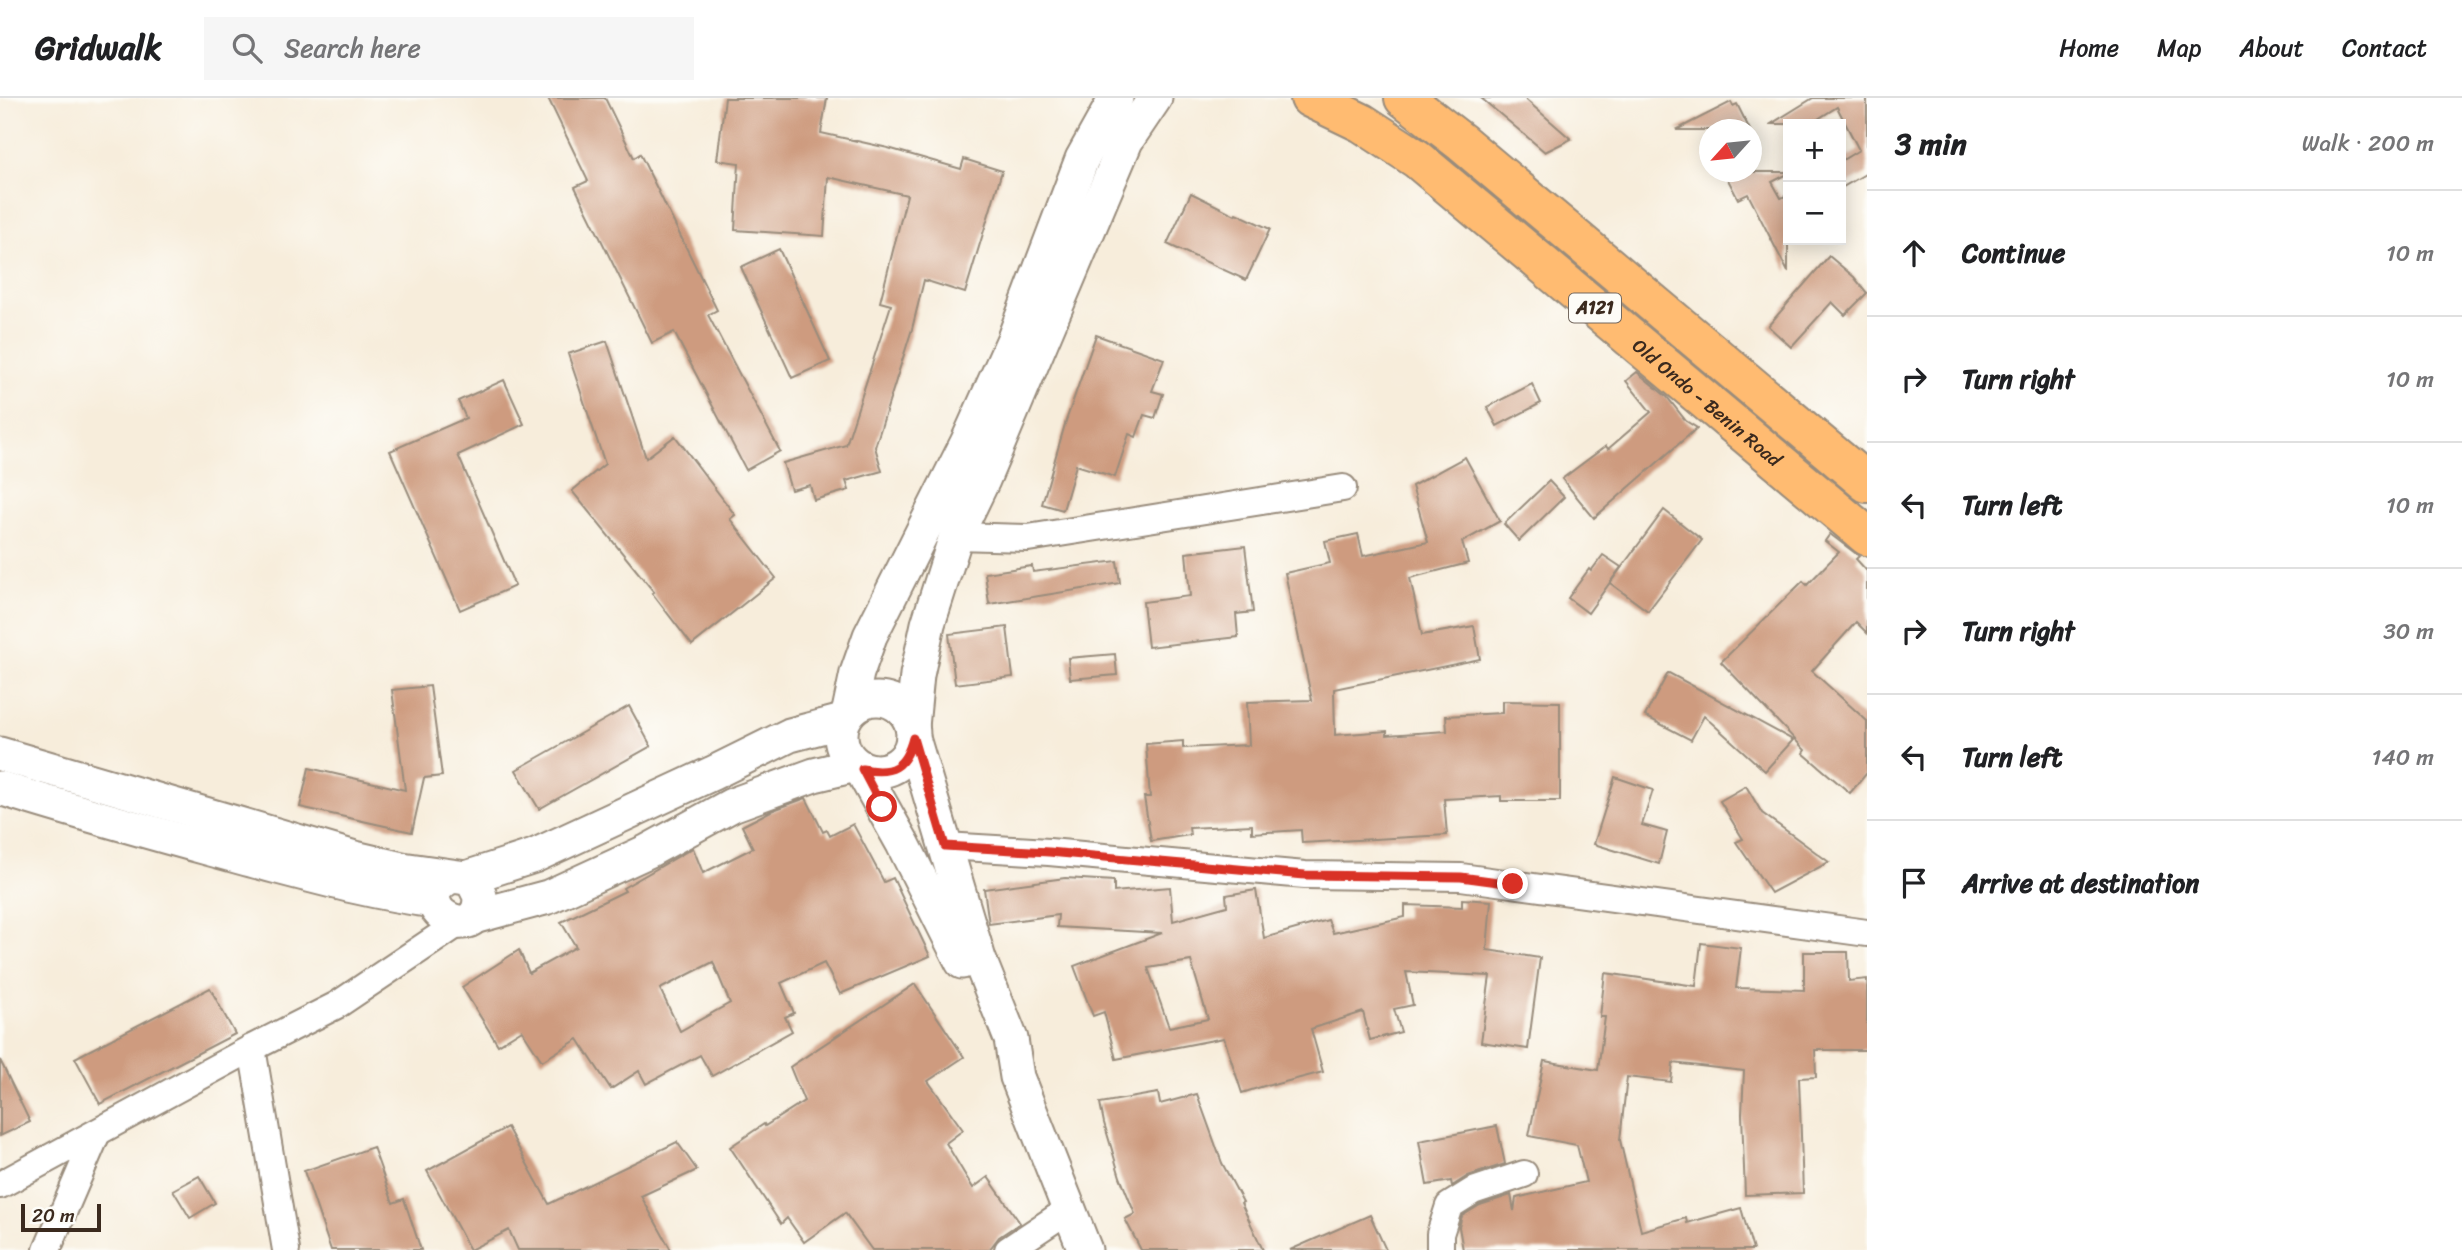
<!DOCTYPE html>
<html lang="en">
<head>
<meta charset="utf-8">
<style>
	body { margin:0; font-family:Sriracha,sans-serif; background:#f6f6f6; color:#202124 }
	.controls { position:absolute; right:21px; top:21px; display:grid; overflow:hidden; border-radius:0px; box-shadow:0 4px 18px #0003 }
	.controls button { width:63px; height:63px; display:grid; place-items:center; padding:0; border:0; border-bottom:2px solid #e0e0e0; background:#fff; color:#202124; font:35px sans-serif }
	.compass { position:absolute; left:1699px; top:21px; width:63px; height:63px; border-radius:50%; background:#fff; box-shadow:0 4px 18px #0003; rotate:243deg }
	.scale { position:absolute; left:21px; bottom:18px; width:80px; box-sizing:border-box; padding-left:7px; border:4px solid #3b2a1e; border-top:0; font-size:19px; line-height:24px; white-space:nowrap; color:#3b2a1e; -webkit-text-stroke:5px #fdfcf7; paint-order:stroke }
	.stop { position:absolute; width:21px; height:21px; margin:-16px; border:5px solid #d93025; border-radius:50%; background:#fff }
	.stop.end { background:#d93025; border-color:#fff; box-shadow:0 2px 7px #0008 }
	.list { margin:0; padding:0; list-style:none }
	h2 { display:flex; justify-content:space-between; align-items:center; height:91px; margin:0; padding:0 28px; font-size:30px }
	h2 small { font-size:23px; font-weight:400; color:#757577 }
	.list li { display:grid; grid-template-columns:46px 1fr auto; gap:21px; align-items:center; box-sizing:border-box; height:126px; padding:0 28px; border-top:2px solid #e0e0e0 }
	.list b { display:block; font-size:26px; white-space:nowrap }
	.list em { font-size:23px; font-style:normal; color:#757577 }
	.icon { flex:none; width:38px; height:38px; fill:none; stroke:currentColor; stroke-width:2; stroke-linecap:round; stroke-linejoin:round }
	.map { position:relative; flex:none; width:1867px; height:1152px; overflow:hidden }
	header { display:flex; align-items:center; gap:42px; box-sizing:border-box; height:98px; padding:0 35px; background:#fff; border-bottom:2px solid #e0e0e0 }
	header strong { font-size:33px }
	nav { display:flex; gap:38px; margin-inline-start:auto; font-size:24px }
	.search { width:490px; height:63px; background:#f6f6f6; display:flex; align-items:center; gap:18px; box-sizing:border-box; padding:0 24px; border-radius:0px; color:#757577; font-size:26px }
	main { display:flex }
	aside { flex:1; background:#fff }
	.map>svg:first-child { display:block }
</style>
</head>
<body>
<header>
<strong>Gridwalk</strong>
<div class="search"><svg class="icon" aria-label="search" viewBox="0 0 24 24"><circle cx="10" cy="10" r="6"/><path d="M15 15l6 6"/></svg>Search here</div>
<nav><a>Home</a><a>Map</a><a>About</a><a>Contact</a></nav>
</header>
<main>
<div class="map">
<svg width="1867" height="1152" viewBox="0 0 1867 1152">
	<rect width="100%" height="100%" fill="#fdfcf7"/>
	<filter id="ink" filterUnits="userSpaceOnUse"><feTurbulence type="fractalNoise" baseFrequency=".0143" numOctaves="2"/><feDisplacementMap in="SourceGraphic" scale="14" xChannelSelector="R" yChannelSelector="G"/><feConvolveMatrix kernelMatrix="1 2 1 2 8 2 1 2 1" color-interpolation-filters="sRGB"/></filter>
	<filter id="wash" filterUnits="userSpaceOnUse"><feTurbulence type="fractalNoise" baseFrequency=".00686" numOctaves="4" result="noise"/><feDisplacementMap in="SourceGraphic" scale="28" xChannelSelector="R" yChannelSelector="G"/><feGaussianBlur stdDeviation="1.57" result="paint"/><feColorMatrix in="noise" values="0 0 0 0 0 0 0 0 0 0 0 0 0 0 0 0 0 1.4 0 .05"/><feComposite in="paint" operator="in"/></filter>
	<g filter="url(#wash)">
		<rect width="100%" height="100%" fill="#f7eddb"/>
		<g id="blocks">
			<g fill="#ce9b7f" fill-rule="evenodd">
				<polygon points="548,0 605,0 634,60 640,56 717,212 708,217 780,353 746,372 674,234 652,245 575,89 588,83"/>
				<polygon points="725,0 827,0 821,35 888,50 961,71 964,61 1002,73 965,195 924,182 912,231 875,349 882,373 846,383 849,392 814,402 810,387 791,392 783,365 846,347 891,207 880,204 907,97 828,79 824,138 735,132 739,65 717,62"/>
				<polygon points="1481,0 1524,0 1571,41 1545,54"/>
				<polygon points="1813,0 1867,0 1867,75 1841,90 1841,63 1859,52 1837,9 1810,26 1771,26"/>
				<polygon points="1731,4 1733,8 1737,6 1750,32 1676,32"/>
				<polygon points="1724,74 1788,74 1788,76 1772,84 1781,100 1788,97 1788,174 1748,96 1738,101"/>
				<polygon points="1191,95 1235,117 1236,115 1270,131 1246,182 1167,146"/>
				<polygon points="779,151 830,263 792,280 741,169"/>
				<polygon points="1829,158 1854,179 1867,195 1845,217 1832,204 1791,249 1768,228"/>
				<polygon points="1096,237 1164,261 1152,293 1163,296 1155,320 1144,317 1136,339 1129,336 1115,379 1076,367 1063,412 1042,406 1066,323"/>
				<polygon points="607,243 646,360 675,338 735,417 730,421 776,480 692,547 652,495 654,494 572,393 605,366 568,256"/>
				<polygon points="1637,274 1667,299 1686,323 1697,330 1594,420 1562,381 1606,348 1608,351 1651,314 1626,283"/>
				<polygon points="504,282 524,326 458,357 515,488 460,512 390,353 466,320 458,303"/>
				<polygon points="1532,286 1541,305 1497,328 1487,309"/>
				<polygon points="1465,359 1500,423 1462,444 1468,465 1410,480 1422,537 1474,528 1480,561 1334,591 1335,637 1387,633 1387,637 1447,633 1446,618 1502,615 1502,603 1560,604 1560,703 1501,703 1501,698 1444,701 1447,737 1302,745 1301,732 1252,735 1252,727 1189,730 1190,737 1151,743 1144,699 1150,699 1146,646 1183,643 1183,650 1249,647 1247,604 1312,602 1285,475 1330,465 1325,443 1358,436 1363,458 1428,444 1412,388"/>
				<polygon points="1549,383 1564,399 1519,443 1504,426"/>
				<polygon points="1664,412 1702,442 1648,513 1610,485"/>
				<polygon points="1830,436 1859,458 1856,461 1867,473 1867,535 1856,524 1812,573 1867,623 1867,675 1850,695 1803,655 1805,652 1721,564 1803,483 1807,487 1839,454 1825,443"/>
				<polygon points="1245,448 1253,514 1236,516 1238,539 1148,549 1143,504 1190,498 1186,455"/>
				<polygon points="1603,457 1621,469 1588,515 1568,500 1589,471 1591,473"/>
				<polygon points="1117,463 1120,485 989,506 985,475 1032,468 1033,474"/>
				<polygon points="1007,529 1013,579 955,586 949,536"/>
				<polygon points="1115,556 1117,577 1070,581 1068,560"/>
				<polygon points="1668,575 1669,575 1793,642 1765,673 1704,618 1691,642 1645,618"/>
				<polygon points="430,588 442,678 424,680 412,734 300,709 309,670 405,692 392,592"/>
				<polygon points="629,608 651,648 539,711 516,672"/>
				<polygon points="1615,679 1653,692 1642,727 1667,734 1659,766 1594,746"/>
				<polygon points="1746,688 1762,715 1829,764 1771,795 1736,744 1743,741 1720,703"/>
				<path d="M806,700L823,734L827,732L830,738L853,726L884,784L893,780L930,858L840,896L824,865L781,885L794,915L785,919L792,933L712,978L700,957L646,986L639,973L611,991L578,941L542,963L522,932L498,947L462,889L519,852L529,875L576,849L561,824L625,793L623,790L693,750L703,775L753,750L742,728L771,713ZM713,864L730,905L680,933L660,891Z"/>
				<path d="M1065,780L1114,783V794L1170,789L1173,823L1227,808L1226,797L1256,792L1264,840L1328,822L1333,835L1405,819V807L1462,809V801L1491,803L1487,852L1540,860L1528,951L1481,944L1490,878L1406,874L1413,907L1394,911L1401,934L1370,942L1363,914L1311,931L1323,974L1273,987V985L1242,995L1224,940L1116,961L1104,914L1093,918L1074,868L1162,835L1057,829L1058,817L989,826L984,791ZM1191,863L1208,921L1169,929L1148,870Z"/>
				<polygon points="1701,845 1741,850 1736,890 1804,892 1804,854 1848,854 1849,883 1867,881 1867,952 1815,952 1816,979 1799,980 1803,1095 1745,1097 1742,1016 1744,973 1673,965 1671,984 1627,979 1620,1042 1641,1133 1686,1120 1687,1125 1741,1110 1753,1152 1463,1152 1459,1129 1462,1118 1480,1107 1511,1097 1514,1113 1516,1100 1586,1084 1577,1047 1529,1038 1544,963 1598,972 1605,919 1600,919 1605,875 1696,888"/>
				<polygon points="915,886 964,959 928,983 963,1032 946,1045 973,1090 988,1079 1020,1125 999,1139 989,1152 872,1152 845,1115 804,1144 787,1120 781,1126 730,1049 764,1026 765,1028 804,1003 790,969"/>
				<polygon points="210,890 235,936 100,1006 75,960"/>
				<polygon points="0,962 30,1024 0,1038"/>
				<polygon points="1158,995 1160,1006 1197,996 1222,1065 1243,1104 1241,1105 1263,1152 1141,1152 1125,1121 1135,1116 1120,1079 1104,1025 1100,1005"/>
				<polygon points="1497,1028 1505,1066 1468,1078 1452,1088 1451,1083 1427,1087 1419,1043"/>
				<polygon points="507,1029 549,1106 677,1044 697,1072 641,1098 671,1152 518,1152 509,1132 470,1152 427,1073"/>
				<polygon points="373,1049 393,1105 404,1101 421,1152 331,1152 304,1073"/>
				<polygon points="199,1078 215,1105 190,1120 173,1092"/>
				<polygon points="1370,1117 1386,1152 1290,1152"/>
			</g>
		</g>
	</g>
	<g filter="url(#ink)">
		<use href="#blocks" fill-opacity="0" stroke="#998c7c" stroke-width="2"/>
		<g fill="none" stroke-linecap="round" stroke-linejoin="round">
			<defs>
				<g id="minor">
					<polyline points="956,438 1028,440 1343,390"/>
					<polyline points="945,748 1049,754 1305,777 1461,779 1867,835"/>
					<polyline points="252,950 286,1152"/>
					<polyline points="0,1087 252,950 337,907 459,825"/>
					<polyline points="47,1152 97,1035"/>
					<polyline points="1008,1152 1068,1112"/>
					<polyline points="1440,1152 1440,1136 1449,1108 1473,1093 1524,1076"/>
				</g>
				<g id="tertiary">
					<circle cx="877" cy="637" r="36"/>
					<polyline points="849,613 857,575 870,538 967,345 1013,243 1082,61 1116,0"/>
					<polyline points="912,629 917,577 928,526 956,438 983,382 1126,43 1155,0"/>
					<polyline points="913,640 979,861 1011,941 1017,979 1085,1152"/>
					<path d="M0,656L355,760L402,771L466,780L473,784L480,798C481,855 399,805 450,779"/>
					<polyline points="861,671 903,746 962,864"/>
					<path d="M0,690C82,716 164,738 247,761C309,777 371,795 434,803"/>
					<polyline points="466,780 534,758 713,675 790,637 843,623"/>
					<polyline points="473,819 548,799 648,753 732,707 814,677 856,667"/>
				</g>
				<g id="primary">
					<path id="s1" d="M1310,0L1362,25L1417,61L1867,438"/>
					<polyline points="1404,0 1461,44 1867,385"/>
				</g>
			</defs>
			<use href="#minor" stroke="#998c7c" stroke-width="30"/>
			<use href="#tertiary" stroke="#998c7c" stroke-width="37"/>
			<use href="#primary" stroke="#998c7c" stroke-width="42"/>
			<use href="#minor" stroke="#fff" stroke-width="26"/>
			<use href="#tertiary" stroke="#fff" stroke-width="33"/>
			<use href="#primary" stroke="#ffbb71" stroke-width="38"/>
		</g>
	</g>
	<g fill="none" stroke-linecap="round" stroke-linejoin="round" filter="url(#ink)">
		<path stroke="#d93025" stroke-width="9" d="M882,709L862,671C892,677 905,670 913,640L945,748L1049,754L1305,777L1461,779L1513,786"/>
	</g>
	<g text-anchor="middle" stroke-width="6" stroke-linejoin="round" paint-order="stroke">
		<rect fill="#fdfcf7" stroke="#75695f" stroke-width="2" x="1569" y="195.5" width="52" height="29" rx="5"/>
		<g font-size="18" font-weight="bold" fill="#3b2a1e">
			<text x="1595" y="216">A121</text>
		</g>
		<g font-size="19" fill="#3b2a1e" stroke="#fdfcf7">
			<text dy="7" stroke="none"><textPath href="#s1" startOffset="502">Old Ondo - Benin Road</textPath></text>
		</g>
	</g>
</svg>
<div class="controls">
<button>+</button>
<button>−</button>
</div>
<svg class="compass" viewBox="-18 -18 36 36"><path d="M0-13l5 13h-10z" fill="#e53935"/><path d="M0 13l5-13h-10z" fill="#757577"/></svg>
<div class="scale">20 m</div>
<div class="stop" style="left:882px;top:709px"></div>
<div class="stop end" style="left:1513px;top:786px"></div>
</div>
<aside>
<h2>3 min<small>Walk · 200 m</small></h2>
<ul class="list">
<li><svg class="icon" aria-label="ahead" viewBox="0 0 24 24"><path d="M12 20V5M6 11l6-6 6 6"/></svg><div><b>Continue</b></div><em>10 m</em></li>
<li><svg class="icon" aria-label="right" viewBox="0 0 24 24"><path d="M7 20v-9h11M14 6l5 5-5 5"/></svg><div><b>Turn right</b></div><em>10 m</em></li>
<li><svg class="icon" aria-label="left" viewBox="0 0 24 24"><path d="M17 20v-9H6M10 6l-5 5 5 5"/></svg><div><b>Turn left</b></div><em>10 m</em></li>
<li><svg class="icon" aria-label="right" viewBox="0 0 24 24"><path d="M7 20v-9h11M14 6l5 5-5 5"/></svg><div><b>Turn right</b></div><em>30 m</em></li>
<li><svg class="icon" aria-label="left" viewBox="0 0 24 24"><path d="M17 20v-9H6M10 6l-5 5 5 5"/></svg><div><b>Turn left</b></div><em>140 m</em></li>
<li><svg class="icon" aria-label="arrive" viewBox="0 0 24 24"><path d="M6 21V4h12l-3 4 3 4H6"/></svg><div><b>Arrive at destination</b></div></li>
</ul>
</aside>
</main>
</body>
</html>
